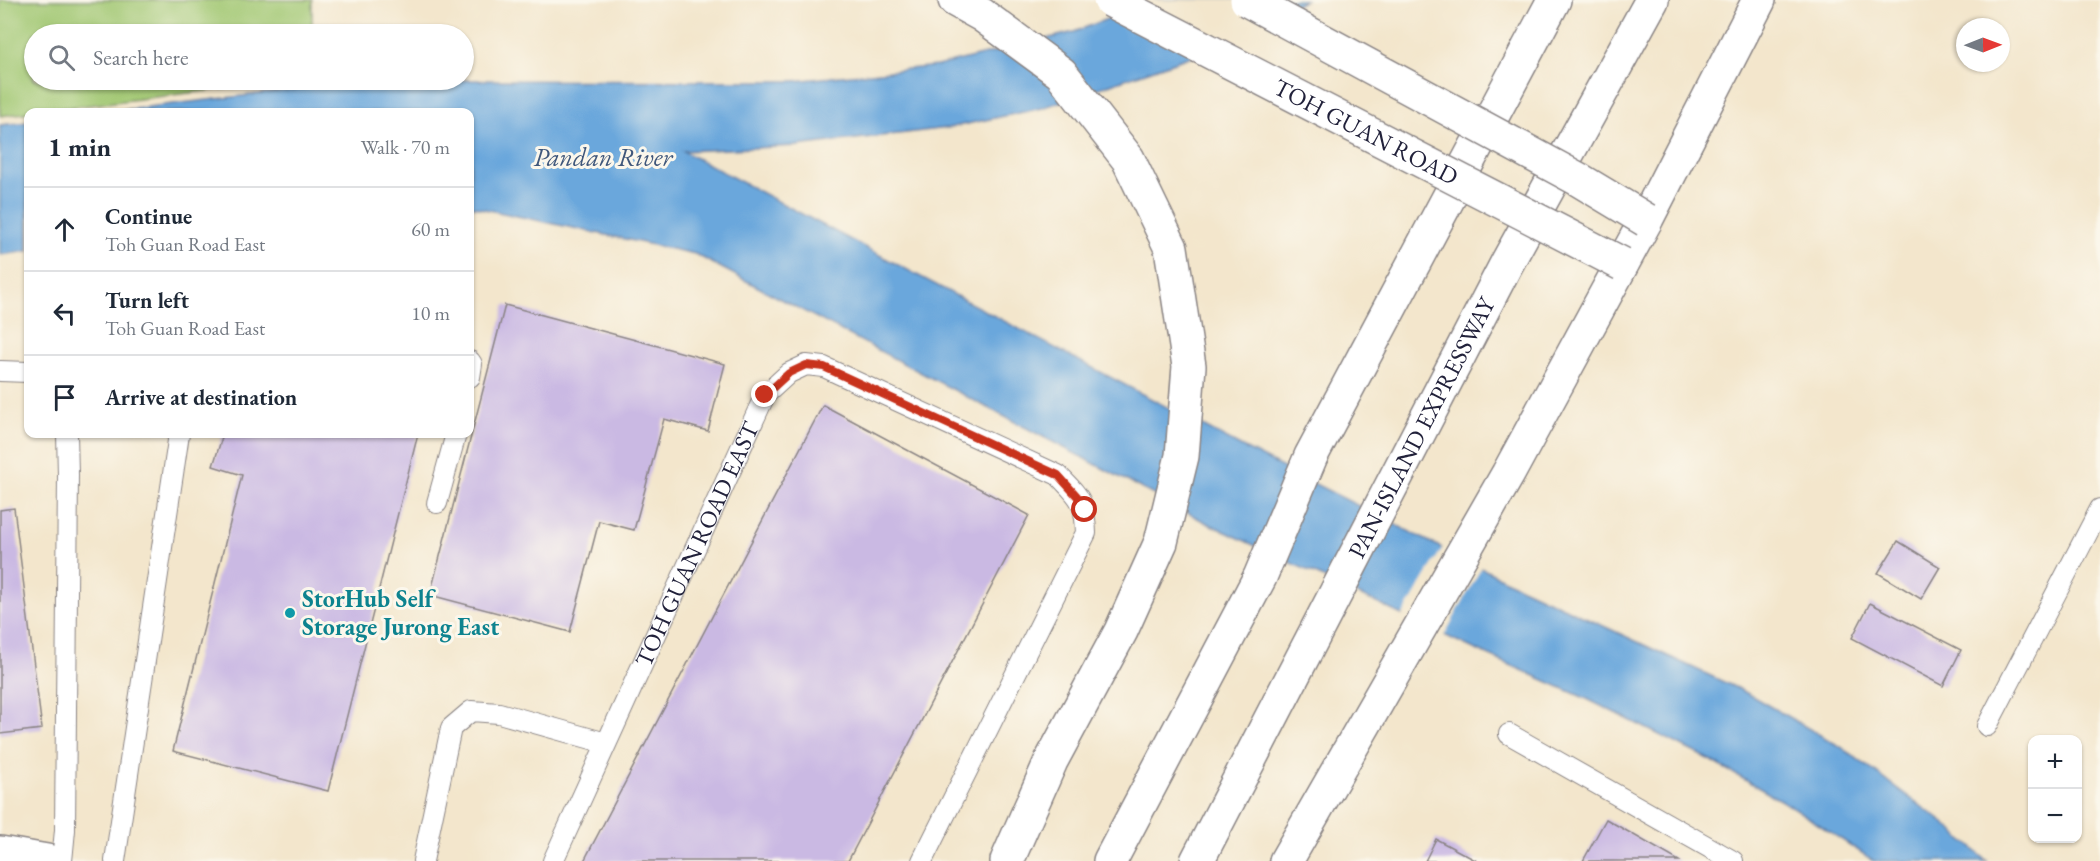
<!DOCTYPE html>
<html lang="en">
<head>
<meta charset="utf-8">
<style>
	body { margin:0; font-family:"EB Garamond",serif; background:#f6f6f7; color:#1f2937 }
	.controls { position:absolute; right:18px; bottom:18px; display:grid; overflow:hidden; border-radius:12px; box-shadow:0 2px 4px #0004 }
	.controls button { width:54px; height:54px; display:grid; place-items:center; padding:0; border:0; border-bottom:2px solid #e0e1e3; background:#fff; color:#1f2937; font:30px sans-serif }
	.compass { position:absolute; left:1956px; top:18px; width:54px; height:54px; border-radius:50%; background:#fff; box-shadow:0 2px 4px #0004; rotate:89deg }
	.stop { position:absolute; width:18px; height:18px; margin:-14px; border:4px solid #c8321e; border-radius:50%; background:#fff }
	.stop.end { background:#c8321e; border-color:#fff; box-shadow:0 2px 6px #0008 }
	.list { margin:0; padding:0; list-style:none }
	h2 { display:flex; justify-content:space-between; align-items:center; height:78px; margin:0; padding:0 24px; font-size:26px }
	h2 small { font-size:20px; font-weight:400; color:#747a83 }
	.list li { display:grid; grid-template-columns:39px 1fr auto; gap:18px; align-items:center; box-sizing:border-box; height:84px; padding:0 24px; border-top:2px solid #e0e1e3 }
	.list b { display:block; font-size:22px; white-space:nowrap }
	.list p { margin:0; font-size:20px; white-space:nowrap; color:#747a83 }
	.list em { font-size:20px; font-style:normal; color:#747a83 }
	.icon { flex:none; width:33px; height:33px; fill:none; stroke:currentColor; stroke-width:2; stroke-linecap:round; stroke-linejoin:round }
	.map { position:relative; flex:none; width:2100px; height:861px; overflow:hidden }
	.search { position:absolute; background:#fff; box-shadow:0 2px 4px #0004; left:24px; top:24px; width:450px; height:66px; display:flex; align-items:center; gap:15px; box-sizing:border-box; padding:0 21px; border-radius:33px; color:#747a83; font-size:22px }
	.panel { position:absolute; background:#fff; box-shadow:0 2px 4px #0004; left:24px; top:108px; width:450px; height:330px; border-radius:12px }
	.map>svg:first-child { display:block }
</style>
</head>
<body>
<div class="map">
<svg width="2100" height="861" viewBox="0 0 2100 861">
	<rect width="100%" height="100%" fill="#fbf7ec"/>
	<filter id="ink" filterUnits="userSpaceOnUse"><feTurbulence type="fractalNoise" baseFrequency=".0167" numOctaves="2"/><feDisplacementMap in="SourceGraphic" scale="12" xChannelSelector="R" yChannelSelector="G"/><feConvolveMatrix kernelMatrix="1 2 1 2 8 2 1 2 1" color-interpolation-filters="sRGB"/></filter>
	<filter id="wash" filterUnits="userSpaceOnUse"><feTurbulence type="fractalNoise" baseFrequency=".008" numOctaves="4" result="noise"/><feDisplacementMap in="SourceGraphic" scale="24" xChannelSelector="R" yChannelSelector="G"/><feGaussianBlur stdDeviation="1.35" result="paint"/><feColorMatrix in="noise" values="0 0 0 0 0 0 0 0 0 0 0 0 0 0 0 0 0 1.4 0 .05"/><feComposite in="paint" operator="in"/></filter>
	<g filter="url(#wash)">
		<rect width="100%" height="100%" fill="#f3e6cc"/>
		<polygon fill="#a1c772" stroke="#627456" stroke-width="1.5" points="0,0 312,0 312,34 34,34 34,80 295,80 0,116"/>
		<g fill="#6aa7dc" stroke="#46648c" stroke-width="1.5">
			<polygon points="1155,0 1305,0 1226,44 1042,108 948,128 797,146 683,151 1246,449 1509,582 1743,691 1841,747 1944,823 1987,861 1874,861 1794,808 1712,761 1587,699 1474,649 1207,523 695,254 470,206 470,112 105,112 377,80 794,81 937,66 1074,32"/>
			<polygon points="28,122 28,251 0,255 0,125"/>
		</g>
		<g fill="#f3e6cc">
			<polygon points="1146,0 1275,0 1293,10 1228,47 1107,16"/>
			<polygon points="1444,545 1483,565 1443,638 1401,618"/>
		</g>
		<g id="blocks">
			<g fill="#cab9e3">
				<polygon points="505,305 725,364 708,431 664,419 634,530 599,521 570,632 430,595"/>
				<polygon points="823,405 1029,515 848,861 584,861"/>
				<polygon points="223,434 418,434 328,791 173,751 242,475 213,466"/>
				<polygon points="14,508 42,729 0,734 0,510"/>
				<polygon points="1898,541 1940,567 1921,599 1878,573"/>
				<polygon points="1870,603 1961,650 1943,686 1852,638"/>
				<polygon points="1606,819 1679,861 1583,861"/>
				<polygon points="1436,839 1477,861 1425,861"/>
			</g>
		</g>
	</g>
	<g filter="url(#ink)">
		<use href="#blocks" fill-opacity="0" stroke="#8a8484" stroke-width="1.5"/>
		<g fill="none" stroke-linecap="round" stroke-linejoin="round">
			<defs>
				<g id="lane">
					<polyline points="470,361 472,364 470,377"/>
					<polyline points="0,371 28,372"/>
					<polyline points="437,503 456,434"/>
					<polyline points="1987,726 2100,509"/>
					<polyline points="1509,734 1733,861"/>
					<polyline points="62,861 65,830 68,475 67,434"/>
					<polyline points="115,861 179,434"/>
					<polyline points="423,861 451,728 471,711 499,713 606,743"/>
					<path id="s1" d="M553,861L765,395L789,373L806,365L824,367L1058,475C1080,498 1085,500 1086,533L922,861"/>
				</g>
				<polyline id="street" points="0,853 47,861"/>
				<g id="highway">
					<polyline points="955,0 982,15 1061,73 1128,159 1171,248 1189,366 1182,456 1161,542 1121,631 1051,761 1007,861"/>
					<polyline points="1110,861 1260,577 1311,456 1554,0"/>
					<path id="s2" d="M1197,861L1507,263L1652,0"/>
					<polyline points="1286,861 1508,474 1646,220 1759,0"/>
				</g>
			</defs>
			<use href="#lane" stroke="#8a8484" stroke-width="22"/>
			<use href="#street" stroke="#8a8484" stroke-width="36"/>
			<use href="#highway" stroke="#8a8484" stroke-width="36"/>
			<use href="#lane" stroke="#fff" stroke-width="20"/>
			<use href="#street" stroke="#fff" stroke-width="33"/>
			<use href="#highway" stroke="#fff" stroke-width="33"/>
			<defs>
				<g id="secondary-bridge">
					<path id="s3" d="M1110,0L1622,264"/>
					<polyline points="1247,0 1578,179 1646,220"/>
				</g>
			</defs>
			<use href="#secondary-bridge" stroke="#8a8484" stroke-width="36" stroke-linecap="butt"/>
			<use href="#secondary-bridge" stroke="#fff" stroke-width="33"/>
		</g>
	</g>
	<g fill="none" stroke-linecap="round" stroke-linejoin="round" filter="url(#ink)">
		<polyline stroke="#c8321e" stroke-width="8" points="765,395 789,373 806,365 824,367 1058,475 1077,496 1085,510"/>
	</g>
	<circle fill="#0f9aa8" stroke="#fbf7ec" stroke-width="2" cx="290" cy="613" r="6"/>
	<g text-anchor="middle" stroke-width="6" stroke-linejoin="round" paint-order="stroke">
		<g font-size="24" fill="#22223b" stroke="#fbf7ec">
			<text dy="8" stroke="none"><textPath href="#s3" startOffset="288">TOH GUAN ROAD</textPath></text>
			<text dy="8" stroke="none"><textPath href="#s2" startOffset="488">PAN-ISLAND EXPRESSWAY</textPath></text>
			<text dy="8" stroke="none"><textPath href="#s1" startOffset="348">TOH GUAN ROAD EAST</textPath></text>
		</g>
		<g font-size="24" font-weight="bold" fill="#0d838f" stroke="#fbf7ec" text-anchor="start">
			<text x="302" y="607">StorHub Self<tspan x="302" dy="28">Storage Jurong East</tspan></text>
		</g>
		<g font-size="26" font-style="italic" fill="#3f577b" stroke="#fbf7ec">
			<text x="603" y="166">Pandan River</text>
		</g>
	</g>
</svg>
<div class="controls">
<button>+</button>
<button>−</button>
</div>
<svg class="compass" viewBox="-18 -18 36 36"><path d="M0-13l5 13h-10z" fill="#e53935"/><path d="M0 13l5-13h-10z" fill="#747a83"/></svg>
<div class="stop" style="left:1085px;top:510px"></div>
<div class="stop end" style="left:765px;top:395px"></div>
<div class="search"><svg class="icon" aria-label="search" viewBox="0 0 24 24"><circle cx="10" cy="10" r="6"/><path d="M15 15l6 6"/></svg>Search here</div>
<section class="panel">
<h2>1 min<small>Walk · 70 m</small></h2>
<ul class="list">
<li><svg class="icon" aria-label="ahead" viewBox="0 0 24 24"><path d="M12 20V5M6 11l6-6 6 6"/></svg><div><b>Continue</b><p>Toh Guan Road East</p></div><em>60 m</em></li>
<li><svg class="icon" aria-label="left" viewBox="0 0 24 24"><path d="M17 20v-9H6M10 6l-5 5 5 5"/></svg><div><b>Turn left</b><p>Toh Guan Road East</p></div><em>10 m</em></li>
<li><svg class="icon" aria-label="arrive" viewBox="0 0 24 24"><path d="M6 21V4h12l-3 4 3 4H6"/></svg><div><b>Arrive at destination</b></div></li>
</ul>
</section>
</div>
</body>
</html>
